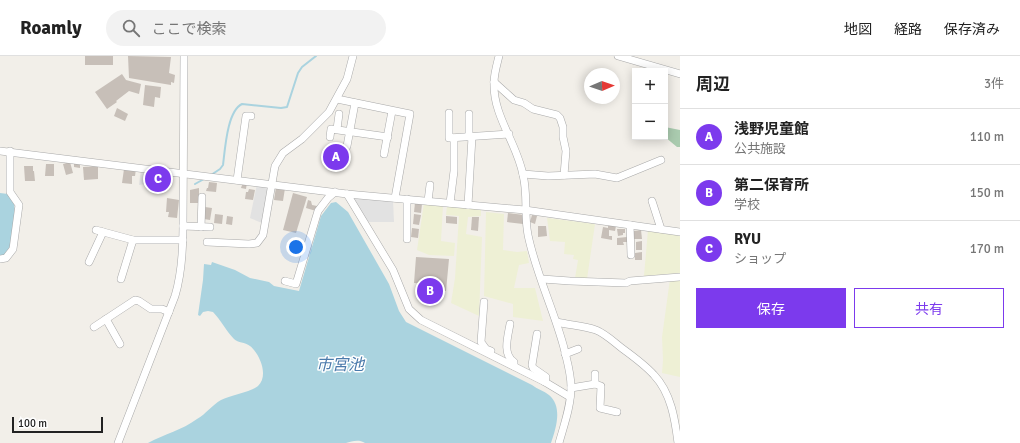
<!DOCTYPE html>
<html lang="ja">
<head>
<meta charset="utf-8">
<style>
	body { margin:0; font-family:Signika,"Noto Sans JP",sans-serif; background:#f2f2f2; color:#222 }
	.controls { position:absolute; right:12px; top:12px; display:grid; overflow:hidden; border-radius:0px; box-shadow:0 2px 10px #0003 }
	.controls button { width:36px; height:36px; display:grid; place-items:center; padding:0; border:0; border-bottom:1px solid #e0e0e0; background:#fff; color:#222; font:20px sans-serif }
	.compass { position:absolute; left:584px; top:12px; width:36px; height:36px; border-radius:50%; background:#fff; box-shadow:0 2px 10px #0003; rotate:88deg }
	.scale { position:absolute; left:12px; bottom:10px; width:91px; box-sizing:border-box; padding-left:4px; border:2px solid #222; border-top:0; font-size:11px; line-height:14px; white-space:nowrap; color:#222; -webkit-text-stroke:3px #fff; paint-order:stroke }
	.you { position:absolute; left:296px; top:191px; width:14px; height:14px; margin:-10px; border:3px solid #fff; border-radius:50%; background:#1a73e8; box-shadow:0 0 0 6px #1a73e833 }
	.badge { display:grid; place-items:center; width:26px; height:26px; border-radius:50%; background:#7c3aed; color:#fff; font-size:13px; font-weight:700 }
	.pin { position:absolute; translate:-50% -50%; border:2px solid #fff; box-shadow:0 1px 4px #0006 }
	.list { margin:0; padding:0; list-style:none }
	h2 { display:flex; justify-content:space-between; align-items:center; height:52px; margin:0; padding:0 16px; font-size:17px }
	h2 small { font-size:13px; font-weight:400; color:#767676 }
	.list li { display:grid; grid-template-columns:26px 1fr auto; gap:12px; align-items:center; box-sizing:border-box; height:56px; padding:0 16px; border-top:1px solid #e0e0e0 }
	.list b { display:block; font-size:15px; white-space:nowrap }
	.list p { margin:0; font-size:13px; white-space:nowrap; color:#767676 }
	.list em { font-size:13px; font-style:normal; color:#767676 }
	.actions { display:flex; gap:8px; padding:12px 16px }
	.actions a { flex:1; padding:9px 0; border:1px solid #7c3aed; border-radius:0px; text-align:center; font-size:14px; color:#7c3aed }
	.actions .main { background:#7c3aed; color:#fff }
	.icon { flex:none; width:22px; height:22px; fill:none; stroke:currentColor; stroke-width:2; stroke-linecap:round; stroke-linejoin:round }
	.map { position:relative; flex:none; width:680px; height:387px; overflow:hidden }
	header { display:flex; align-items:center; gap:24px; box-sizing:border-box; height:56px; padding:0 20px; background:#fff; border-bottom:1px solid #e0e0e0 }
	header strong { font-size:19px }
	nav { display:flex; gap:22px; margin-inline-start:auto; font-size:14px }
	.search { width:280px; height:36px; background:#f2f2f2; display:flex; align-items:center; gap:10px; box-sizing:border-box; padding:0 14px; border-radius:22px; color:#767676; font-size:15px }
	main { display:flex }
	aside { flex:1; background:#fff }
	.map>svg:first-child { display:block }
</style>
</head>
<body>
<header>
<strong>Roamly</strong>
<div class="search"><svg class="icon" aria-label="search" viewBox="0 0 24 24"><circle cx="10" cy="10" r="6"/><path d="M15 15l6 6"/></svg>ここで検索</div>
<nav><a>地図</a><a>経路</a><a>保存済み</a></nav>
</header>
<main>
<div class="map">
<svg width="680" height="387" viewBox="0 0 680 387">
	<rect width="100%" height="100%" fill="#f2efe9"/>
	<g fill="#eef0d5">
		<polygon points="424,147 443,149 441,185 455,187 454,200 429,199 417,194"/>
		<polygon points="447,150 481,153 481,160 468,161 466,178 482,181 479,260 451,247 455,222 459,160 446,159"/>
		<polygon points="486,156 504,158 503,194 517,196 527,195 529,207 519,209 514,232 535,232 543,265 513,261 513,248 484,240"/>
		<polygon points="547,162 595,168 587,223 575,222 578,204 573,203 574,199 564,198 565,186 550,185"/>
		<polygon points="648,174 680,178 680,217 644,220"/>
		<polygon points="670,223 680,223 680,321 662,317 663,304 662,281"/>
	</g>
	<polygon fill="#aacbaf" points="665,71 680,74 680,91 677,91 665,81"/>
	<g fill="#e2e2e2">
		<polygon points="141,113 166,117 168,120 168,125 162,125 162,119 153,118 151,127 139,129"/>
		<polygon points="257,128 268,129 262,167 250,162"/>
		<polygon points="352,140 393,144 394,166 368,166"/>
	</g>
	<g fill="#aad3df">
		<polygon points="0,137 8,138 14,148 15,156 10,191 7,197 0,201"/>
		<path d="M336,146L348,156L389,228L399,255L406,266L532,329C537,333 544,335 549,339C563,351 556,372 551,387H365C359,383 352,385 346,387H148C165,378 182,374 197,363C206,358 212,349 221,344C230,339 251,336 258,330C269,320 260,298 250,290C245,286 238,287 234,283C226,275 221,264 213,256L208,255L203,256L200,260L198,259L203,224L204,208L211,209L212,206L235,214L250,222L269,226L274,230L299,235L321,160L331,147Z"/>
	</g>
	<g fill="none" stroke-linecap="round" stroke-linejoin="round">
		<g stroke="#aad3df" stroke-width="2">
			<path d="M211,119L220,113L223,109C225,94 227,55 242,48L281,52L287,51L298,17L302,11L316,0"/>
			<polyline points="195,128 204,123"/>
		</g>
	</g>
	<g fill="#c7bfb8">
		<rect x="85" y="0" width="28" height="9"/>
		<polygon points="128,0 171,1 169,17 175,19 174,27 171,26 171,29 129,22"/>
		<polygon points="122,18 126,24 141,28 139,38 129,35 116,45 117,46 107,53 95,36"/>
		<polygon points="145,29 161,31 160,42 155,41 154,51 143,49"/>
		<polygon points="117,52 128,58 125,65 114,60"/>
		<polygon points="70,106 73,117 66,119 63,108"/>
		<polygon points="74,107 80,107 80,112 74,111"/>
		<polygon points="46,108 54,108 54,120 45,120"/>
		<polygon points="24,110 33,110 33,115 34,115 35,125 25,125"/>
		<polygon points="98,110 98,123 84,124 83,111"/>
		<polygon points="124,113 136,113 135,120 132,120 132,128 122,127"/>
		<polygon points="153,119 162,120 161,127 152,126"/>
		<polygon points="209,126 217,127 216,136 206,135 207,132 208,132"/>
		<polygon points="243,126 247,126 246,133 241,132"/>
		<polygon points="276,131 285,132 283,145 274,144"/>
		<polygon points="199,132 199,147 190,147 190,134"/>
		<polygon points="249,133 255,134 253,144 245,143 246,136 248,136"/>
		<polygon points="293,137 307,141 296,177 283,174"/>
		<polygon points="167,142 179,144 177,162 168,161 169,156 166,156"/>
		<polygon points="308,144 311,145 312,149 317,150 316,155 306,152"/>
		<polygon points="415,147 422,148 421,157 414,156"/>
		<polygon points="205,151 212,152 210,164 204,163"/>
		<polygon points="508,157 524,159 523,168 507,166"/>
		<polygon points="215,158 223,159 222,168 214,167"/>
		<polygon points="414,158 421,159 419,169 413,168"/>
		<polygon points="532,159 537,160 535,168 530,166"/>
		<polygon points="227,160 233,161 232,169 226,168"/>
		<polygon points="446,160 457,161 457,168 446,167"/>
		<polygon points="472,161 479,161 478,175 471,174"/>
		<polygon points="608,169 616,170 615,175 609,174 609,180 612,180 612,184 601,182 603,171 608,172"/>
		<polygon points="538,170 546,170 547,180 538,181"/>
		<polygon points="412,172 419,173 418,182 411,181"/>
		<polygon points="617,173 625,173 625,177 623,177 623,179 618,180"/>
		<polygon points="641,174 642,183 634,183 634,175"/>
		<polygon points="627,181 627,186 623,186 624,189 617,189 617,182"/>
		<polygon points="642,185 642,194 636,194 636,186"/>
		<polygon points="642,196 642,204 635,204 635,197"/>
		<polygon points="416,201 449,203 446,235 427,233 427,228 414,227"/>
	</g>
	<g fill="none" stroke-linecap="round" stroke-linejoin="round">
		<defs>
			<g id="minor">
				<path d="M499,0C497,8 494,18 494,27C493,60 517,87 523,119C528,138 524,159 528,179C536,218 554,254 564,292C567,305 571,317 571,331C571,350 564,369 559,387"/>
				<polyline points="618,0 680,18"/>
				<polyline points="494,26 514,44 524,47 533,53 557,59 560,62 563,71 563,81 566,95 564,119"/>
				<polyline points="337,43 410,58 395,142"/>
				<polyline points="449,57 449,82 509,78"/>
				<polyline points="469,58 469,81"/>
				<polyline points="337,73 339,58"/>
				<polyline points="330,81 331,73 388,81"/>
				<polyline points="347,90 355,47"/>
				<polyline points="0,95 347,138 525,154 680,176"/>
				<polyline points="384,98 392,55"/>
				<polyline points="523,118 548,120 595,118 617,122 661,104"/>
				<polyline points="237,124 246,60 251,60"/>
				<polyline points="347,138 393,214 409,253 421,264 545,326 570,341"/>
				<polyline points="428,145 430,129"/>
				<polyline points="652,145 661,173"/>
				<polyline points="450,147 454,115 454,82"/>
				<polyline points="468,149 472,81"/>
				<polyline points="630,169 631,199"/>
				<polyline points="183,170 210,171"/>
				<polyline points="201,171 202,141"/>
				<polyline points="96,174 133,184 183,184"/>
				<polyline points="407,183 407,143"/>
				<polyline points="207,186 249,188 257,187 263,179 275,110 283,97 302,83 329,56 347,23 353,0"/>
				<polyline points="0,203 6,202 13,193 19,149 10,136 10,95"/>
				<polyline points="89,206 103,176"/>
				<polyline points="121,223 133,184"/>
				<polyline points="542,223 570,225 626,227 630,225 680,221"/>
				<polyline points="285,225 296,228 318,155 328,142 335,136"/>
				<polyline points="484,246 481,286 486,293 491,295"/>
				<polyline points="106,263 120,288"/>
				<path d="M557,266C569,269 584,270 596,274C606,278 615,287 623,293C634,301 645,309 654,319C671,337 675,363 678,387"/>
				<path d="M510,268C508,280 502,298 514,306V310"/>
				<polyline points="94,271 135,244 139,245 151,253 162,253 169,256"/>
				<polyline points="537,278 532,309 533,312 546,321 545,326"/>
				<polyline points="565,298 578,293"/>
				<polyline points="595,328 595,318"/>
				<polyline points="571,332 595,328 601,330 600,352 617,356"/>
				<path d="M118,387L175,240C182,217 183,194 183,170L184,0"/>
			</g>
		</defs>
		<use href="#minor" stroke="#a9a9a9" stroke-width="8"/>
		<use href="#minor" stroke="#fff" stroke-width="7"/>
	</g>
	<g text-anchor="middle" stroke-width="3" stroke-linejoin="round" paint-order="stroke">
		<g font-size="16" font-style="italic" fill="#4a7aab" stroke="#fff">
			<text x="340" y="314">市宮池</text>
		</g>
	</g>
</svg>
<div class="controls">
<button>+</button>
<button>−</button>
</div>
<svg class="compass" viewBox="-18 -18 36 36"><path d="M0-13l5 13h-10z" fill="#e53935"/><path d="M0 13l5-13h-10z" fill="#767676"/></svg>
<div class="scale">100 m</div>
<div class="you"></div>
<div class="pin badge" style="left:336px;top:101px">A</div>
<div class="pin badge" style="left:430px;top:235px">B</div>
<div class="pin badge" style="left:158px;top:123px">C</div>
</div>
<aside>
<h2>周辺<small>3件</small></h2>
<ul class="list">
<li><span class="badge">A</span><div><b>浅野児童館</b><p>公共施設</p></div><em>110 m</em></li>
<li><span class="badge">B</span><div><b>第二保育所</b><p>学校</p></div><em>150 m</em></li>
<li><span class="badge">C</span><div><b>RYU</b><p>ショップ</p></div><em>170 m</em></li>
</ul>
<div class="actions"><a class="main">保存</a><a>共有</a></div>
</aside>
</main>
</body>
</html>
